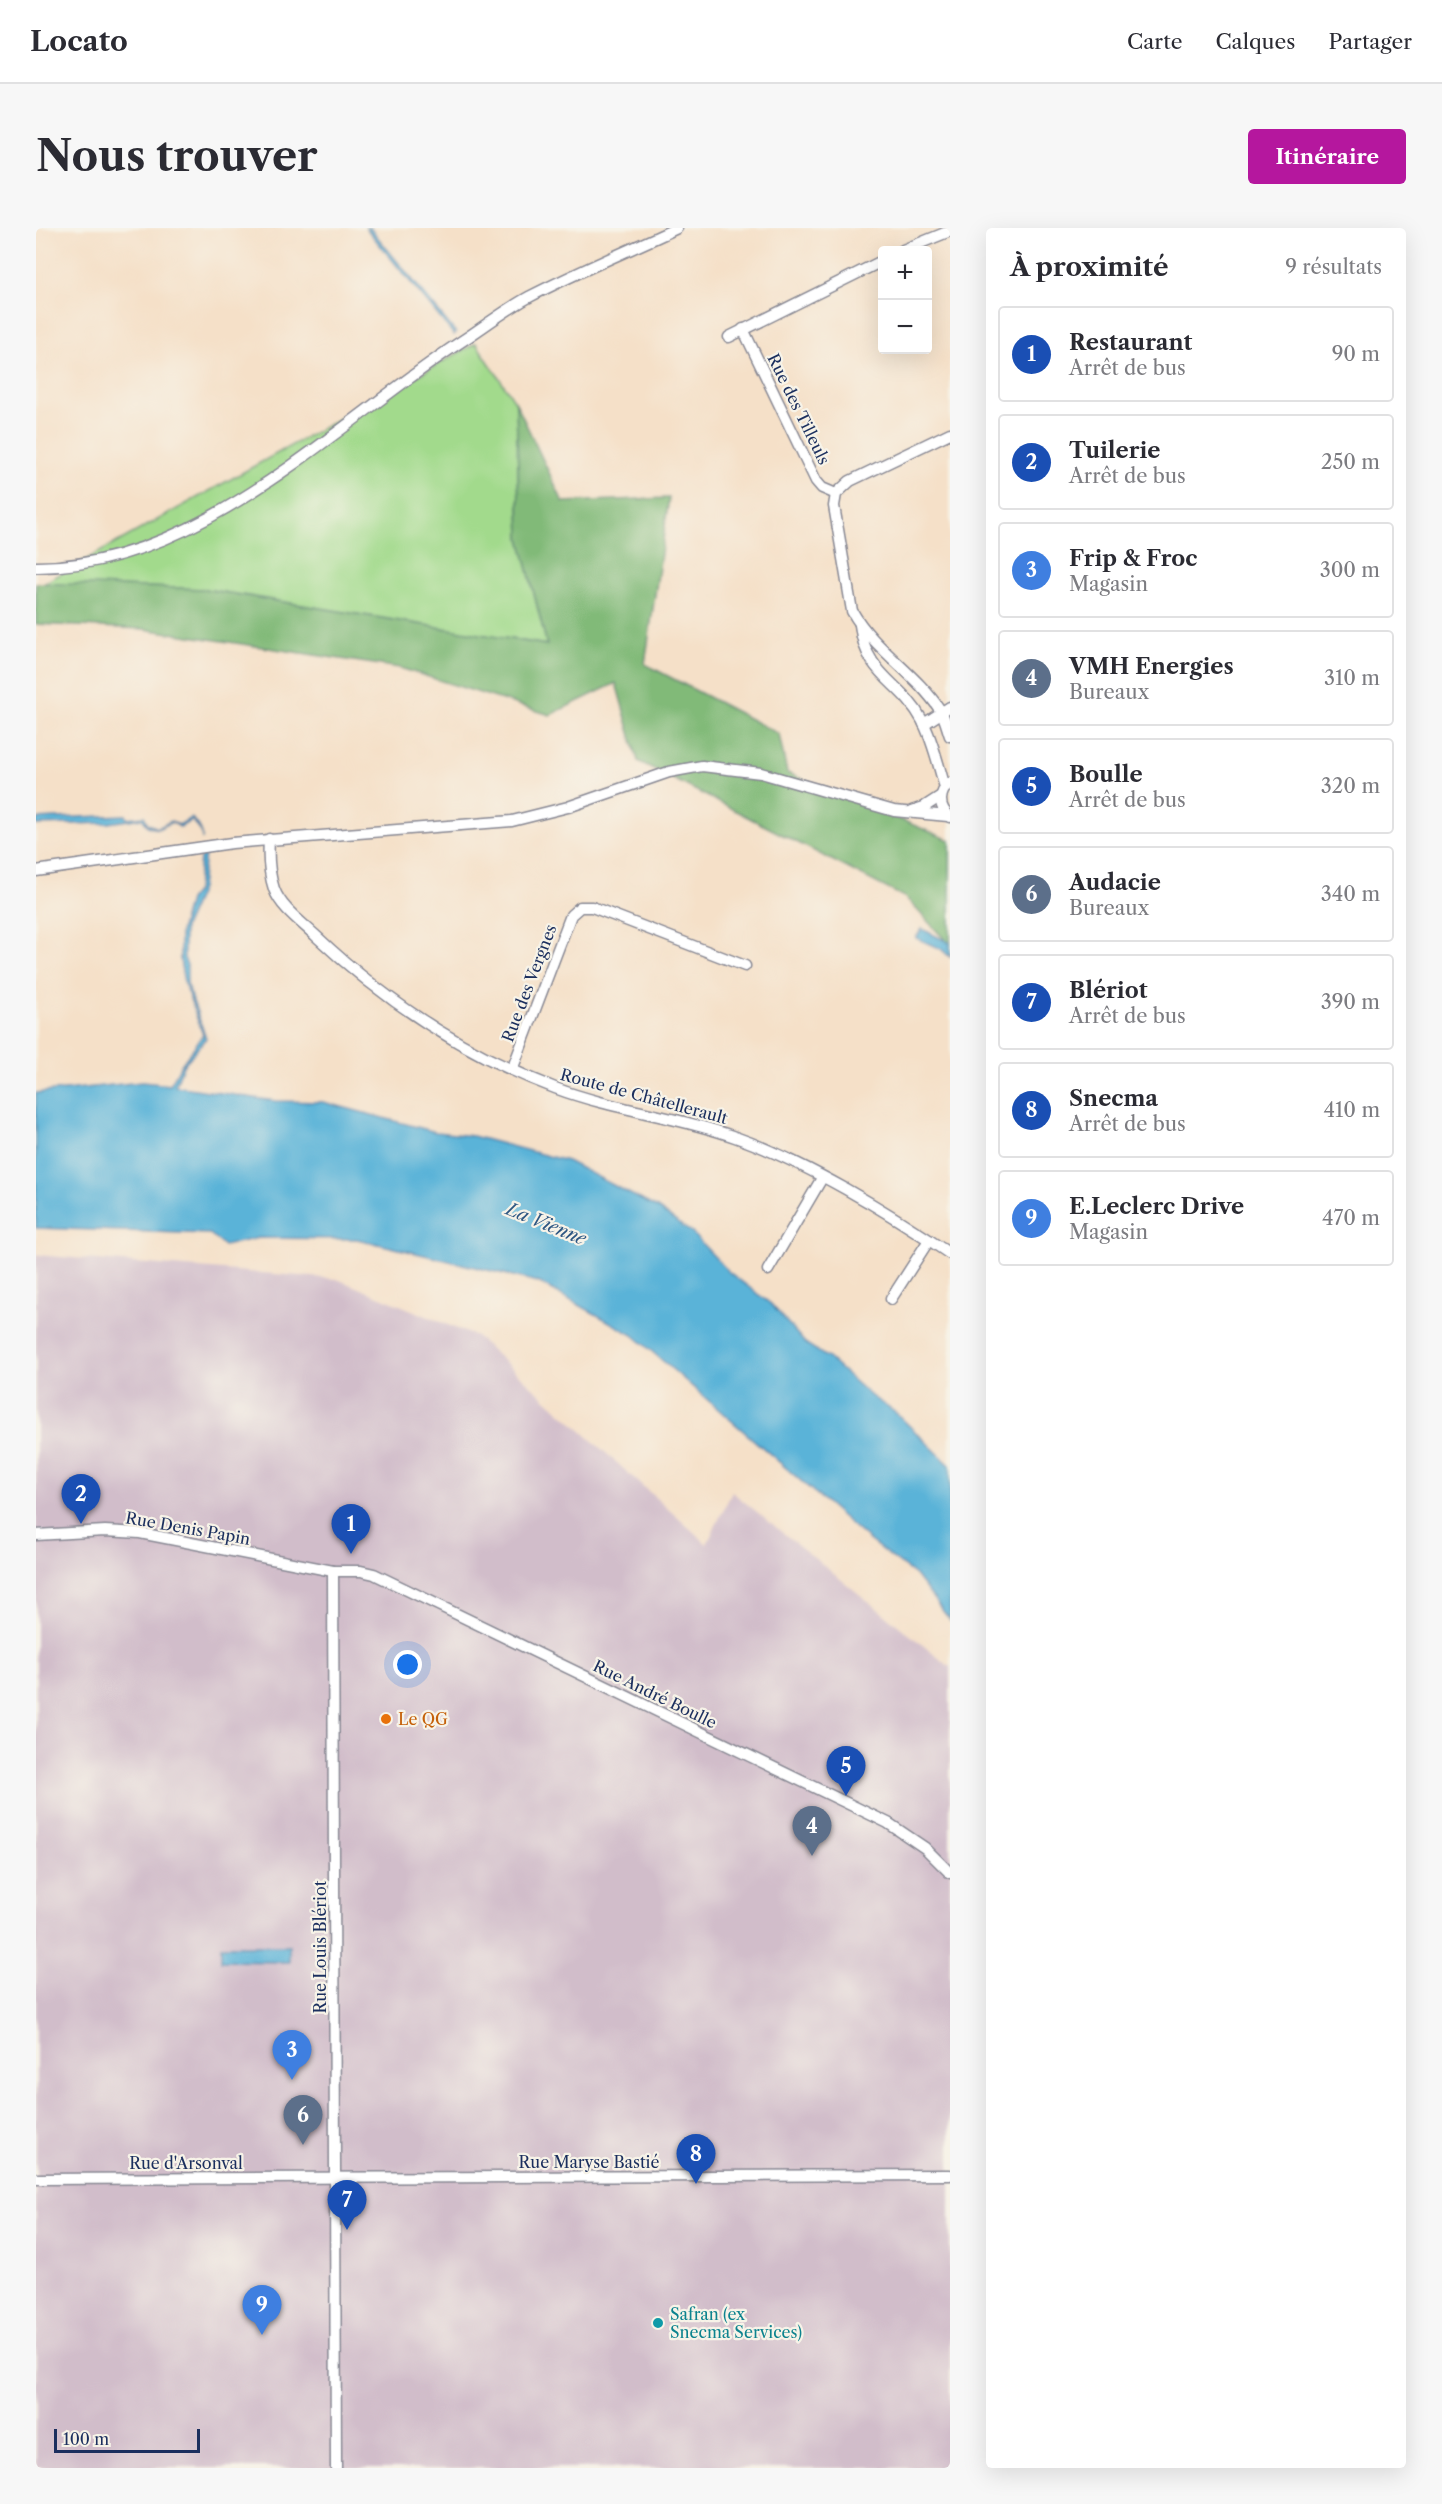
<!DOCTYPE html>
<html lang="fr">
<head>
<meta charset="utf-8">
<style>
	body { margin:0; font-family:"Libre Caslon Text",serif; background:#f7f7f7; color:#2b2b33 }
	.controls { position:absolute; right:18px; top:18px; display:grid; overflow:hidden; border-radius:6px; box-shadow:0 6px 24px #0002 }
	.controls button { width:54px; height:54px; display:grid; place-items:center; padding:0; border:0; border-bottom:2px solid #e1e1e2; background:#fff; color:#2b2b33; font:30px sans-serif }
	.scale { position:absolute; left:18px; bottom:15px; width:146px; box-sizing:border-box; padding-left:6px; border:3px solid #1b2f5e; border-top:0; font-size:16px; line-height:21px; white-space:nowrap; color:#1b2f5e; -webkit-text-stroke:4px #f7f3e8; paint-order:stroke }
	.you { position:absolute; left:372px; top:1437px; width:21px; height:21px; margin:-15px; border:4px solid #fff; border-radius:50%; background:#1a73e8; box-shadow:0 0 0 9px #1a73e833 }
	.badge { display:grid; place-items:center; width:39px; height:39px; border-radius:50%; background:#b5179e; color:#fff; font-size:20px; font-weight:700 }
	.pin { position:absolute; translate:-50% -50px; filter:drop-shadow(0 2px 3px #0008) }
	.pin::after { content:''; position:absolute; top:32px; width:21px; height:18px; background:inherit; clip-path:polygon(0 0,100% 0,50% 100%) }
	.list { margin:0; padding:0; list-style:none }
	h2 { display:flex; justify-content:space-between; align-items:center; height:78px; margin:0; padding:0 24px; font-size:26px }
	h2 small { font-size:20px; font-weight:400; color:#7c7c81 }
	.list li { display:grid; grid-template-columns:39px 1fr auto; gap:18px; align-items:center; box-sizing:border-box; height:96px; margin:0 12px 12px; padding:0 12px; border:2px solid #e1e1e2; border-radius:6px }
	.list b { display:block; font-size:22px; white-space:nowrap }
	.list p { margin:0; font-size:20px; white-space:nowrap; color:#7c7c81 }
	.list em { font-size:20px; font-style:normal; color:#7c7c81 }
	.map { position:relative; flex:none; width:914px; height:2240px; overflow:hidden; border-radius:6px }
	header { display:flex; align-items:center; gap:36px; box-sizing:border-box; height:84px; padding:0 30px; background:#fff; border-bottom:2px solid #e1e1e2 }
	header strong { font-size:28px }
	nav { display:flex; gap:33px; margin-inline-start:auto; font-size:21px }
	.intro { display:flex; align-items:center; justify-content:space-between; box-sizing:border-box; height:144px; padding:0 36px }
	h1 { margin:0; font-size:42px }
	.button { padding:15px 27px; border-radius:6px; background:#b5179e; color:#fff; font-size:21px; font-weight:700 }
	main { display:flex; gap:36px; padding:0 36px }
	aside { flex:1; background:#fff; border-radius:6px; box-shadow:0 6px 24px #0002 }
	.map>svg:first-child { display:block }
</style>
</head>
<body>
<header>
<strong>Locato</strong>
<nav><a>Carte</a><a>Calques</a><a>Partager</a></nav>
</header>
<div class="intro"><h1>Nous trouver</h1><a class="button">Itinéraire</a></div>
<main>
<div class="map">
<svg width="914" height="2240" viewBox="0 0 914 2240">
	<rect width="100%" height="100%" fill="#f7f3e8"/>
	<filter id="ink" filterUnits="userSpaceOnUse"><feTurbulence type="fractalNoise" baseFrequency=".0167" numOctaves="2"/><feDisplacementMap in="SourceGraphic" scale="12" xChannelSelector="R" yChannelSelector="G"/><feConvolveMatrix kernelMatrix="1 2 1 2 8 2 1 2 1" color-interpolation-filters="sRGB"/></filter>
	<filter id="wash" filterUnits="userSpaceOnUse"><feTurbulence type="fractalNoise" baseFrequency=".008" numOctaves="4" result="noise"/><feDisplacementMap in="SourceGraphic" scale="24" xChannelSelector="R" yChannelSelector="G"/><feGaussianBlur stdDeviation="1.35" result="paint"/><feColorMatrix in="noise" values="0 0 0 0 0 0 0 0 0 0 0 0 0 0 0 0 0 1.4 0 .05"/><feComposite in="paint" operator="in"/></filter>
	<g filter="url(#wash)">
		<rect width="100%" height="100%" fill="#f5e0c8"/>
		<polygon fill="#d1bdca" points="0,1027 301,1051 441,1109 671,1316 696,1264 914,1439 914,2240 0,2240"/>
		<polygon fill="#a2da8c" stroke="#5e8475" stroke-width="1.5" points="440,115 480,175 484,310 511,417 169,361 6,356"/>
		<polygon fill="#81ba78" stroke="#4e746b" stroke-width="1.5" points="480,175 527,274 633,270 609,436 743,506 751,545 914,612 914,717 870,670 602,533 580,455 514,487 364,440 108,401 0,396 0,355 168,361 511,417 484,310"/>
		<g fill="#5ab3d8" stroke="#3a719b" stroke-width="1.5">
			<polygon points="330,0 334,0 420,105 418,107"/>
			<path d="M90,587L91,590L108,588L112,596L122,600L135,593L143,597L155,590C162,594 167,604 166,612V605L156,592L144,599L136,594L122,601L112,598L106,590L72,595L0,597V591Z"/>
			<polygon points="169,626 165,661 148,700 148,730 151,737 151,756 170,810 147,838 139,858 239,873 287,874 400,904 437,908 531,933 621,980 656,1005 693,1044 735,1076 769,1115 792,1130 835,1168 860,1185 914,1237 914,1392 879,1347 834,1313 597,1107 502,1054 321,1011 222,1010 188,1018 174,1006 0,1000 0,865 106,854 134,857 145,837 167,807 148,754 144,732 144,704 153,672 161,662 164,630"/>
			<polygon points="886,701 914,715 914,729 905,721 880,710"/>
			<polygon points="185,1718 253,1718 253,1734 185,1733"/>
		</g>
	</g>
	<g filter="url(#ink)">
		<g fill="none" stroke-linecap="round" stroke-linejoin="round">
			<defs>
				<g id="minor">
					<polyline points="867,22 914,3"/>
					<polyline points="707,101 780,253 786,260 800,266"/>
					<polyline points="693,109 846,33"/>
					<path d="M914,205L814,253L800,266L798,278L816,383C837,421 880,445 904,482C909,489 911,500 914,508"/>
					<path d="M0,339C163,340 300,195 429,111C450,97 471,81 493,69C541,44 592,23 641,0"/>
					<path d="M824,397C830,449 865,453 886,492C897,512 902,537 909,559"/>
					<polyline points="888,496 914,479"/>
					<path d="M914,555C902,565 902,579 914,589"/>
					<polyline points="876,583 888,579 905,568"/>
					<path d="M233,611C232,627 233,646 238,661C245,680 265,694 280,708C350,774 429,826 519,860C578,882 641,888 699,909C768,933 854,985 914,1026"/>
					<polyline points="0,643 196,615 476,593 532,579 633,544 666,538 725,545 858,583 912,588"/>
					<polyline points="476,842 535,687 544,679 556,679 709,738"/>
					<polyline points="732,1042 786,950"/>
					<polyline points="855,1071 893,1012"/>
					<polyline points="0,1307 69,1303 104,1305 297,1343 325,1343 338,1346 852,1595 889,1620 914,1645"/>
					<polyline points="297,1343 300,2240"/>
					<polyline points="0,1951 914,1947"/>
				</g>
			</defs>
			<use href="#minor" stroke="#888893" stroke-width="13"/>
			<use href="#minor" stroke="#fff" stroke-width="10"/>
		</g>
	</g>
	<circle fill="#e8710a" stroke="#f7f3e8" stroke-width="2" cx="350" cy="1491" r="6"/>
	<circle fill="#0f9aa8" stroke="#f7f3e8" stroke-width="2" cx="622" cy="2095" r="6"/>
	<g text-anchor="middle" stroke-width="4.5" stroke-linejoin="round" paint-order="stroke">
		<g font-size="16" fill="#1b2f5e" stroke="#f7f3e8">
			<text transform="translate(763 181) rotate(64)" y="6">Rue des Tilleuls</text>
			<text transform="translate(493 755) rotate(-69)" y="6">Rue des Vergnes</text>
			<text transform="translate(608 868) rotate(15)" y="6">Route de Châtellerault</text>
			<text transform="translate(152 1300) rotate(10)" y="6">Rue Denis Papin</text>
			<text transform="translate(619 1466) rotate(26)" y="6">Rue André Boulle</text>
			<text transform="translate(284 1719) rotate(-90)" y="6">Rue Louis Blériot</text>
			<text x="553" y="1940">Rue Maryse Bastié</text>
			<text x="150" y="1941">Rue d'Arsonval</text>
		</g>
		<g font-size="16" fill="#c56008" stroke="#f7f3e8" text-anchor="start">
			<text x="362" y="1497">Le QG</text>
		</g>
		<g font-size="16" fill="#0d838f" stroke="#f7f3e8" text-anchor="start">
			<text x="634" y="2092">Safran (ex<tspan x="634" dy="18">Snecma Services)</tspan></text>
		</g>
		<g font-size="18" font-style="italic" fill="#2e5783" stroke="#f7f3e8">
			<text transform="translate(510 996) rotate(22)" y="6">La Vienne</text>
		</g>
	</g>
</svg>
<div class="controls">
<button>+</button>
<button>−</button>
</div>
<div class="scale">100 m</div>
<div class="you"></div>
<div class="pin badge" style="left:315px;top:1326px;background:#1a4fb4">1</div>
<div class="pin badge" style="left:45px;top:1296px;background:#1a4fb4">2</div>
<div class="pin badge" style="left:256px;top:1852px;background:#3f7fe0">3</div>
<div class="pin badge" style="left:776px;top:1628px;background:#5c6f8a">4</div>
<div class="pin badge" style="left:810px;top:1568px;background:#1a4fb4">5</div>
<div class="pin badge" style="left:267px;top:1917px;background:#5c6f8a">6</div>
<div class="pin badge" style="left:311px;top:2002px;background:#1a4fb4">7</div>
<div class="pin badge" style="left:660px;top:1956px;background:#1a4fb4">8</div>
<div class="pin badge" style="left:226px;top:2107px;background:#3f7fe0">9</div>
</div>
<aside>
<h2>À proximité<small>9 résultats</small></h2>
<ul class="list">
<li><span class="badge" style="background:#1a4fb4">1</span><div><b>Restaurant</b><p>Arrêt de bus</p></div><em>90 m</em></li>
<li><span class="badge" style="background:#1a4fb4">2</span><div><b>Tuilerie</b><p>Arrêt de bus</p></div><em>250 m</em></li>
<li><span class="badge" style="background:#3f7fe0">3</span><div><b>Frip &amp; Froc</b><p>Magasin</p></div><em>300 m</em></li>
<li><span class="badge" style="background:#5c6f8a">4</span><div><b>VMH Energies</b><p>Bureaux</p></div><em>310 m</em></li>
<li><span class="badge" style="background:#1a4fb4">5</span><div><b>Boulle</b><p>Arrêt de bus</p></div><em>320 m</em></li>
<li><span class="badge" style="background:#5c6f8a">6</span><div><b>Audacie</b><p>Bureaux</p></div><em>340 m</em></li>
<li><span class="badge" style="background:#1a4fb4">7</span><div><b>Blériot</b><p>Arrêt de bus</p></div><em>390 m</em></li>
<li><span class="badge" style="background:#1a4fb4">8</span><div><b>Snecma</b><p>Arrêt de bus</p></div><em>410 m</em></li>
<li><span class="badge" style="background:#3f7fe0">9</span><div><b>E.Leclerc Drive</b><p>Magasin</p></div><em>470 m</em></li>
</ul>
</aside>
</main>
</body>
</html>
